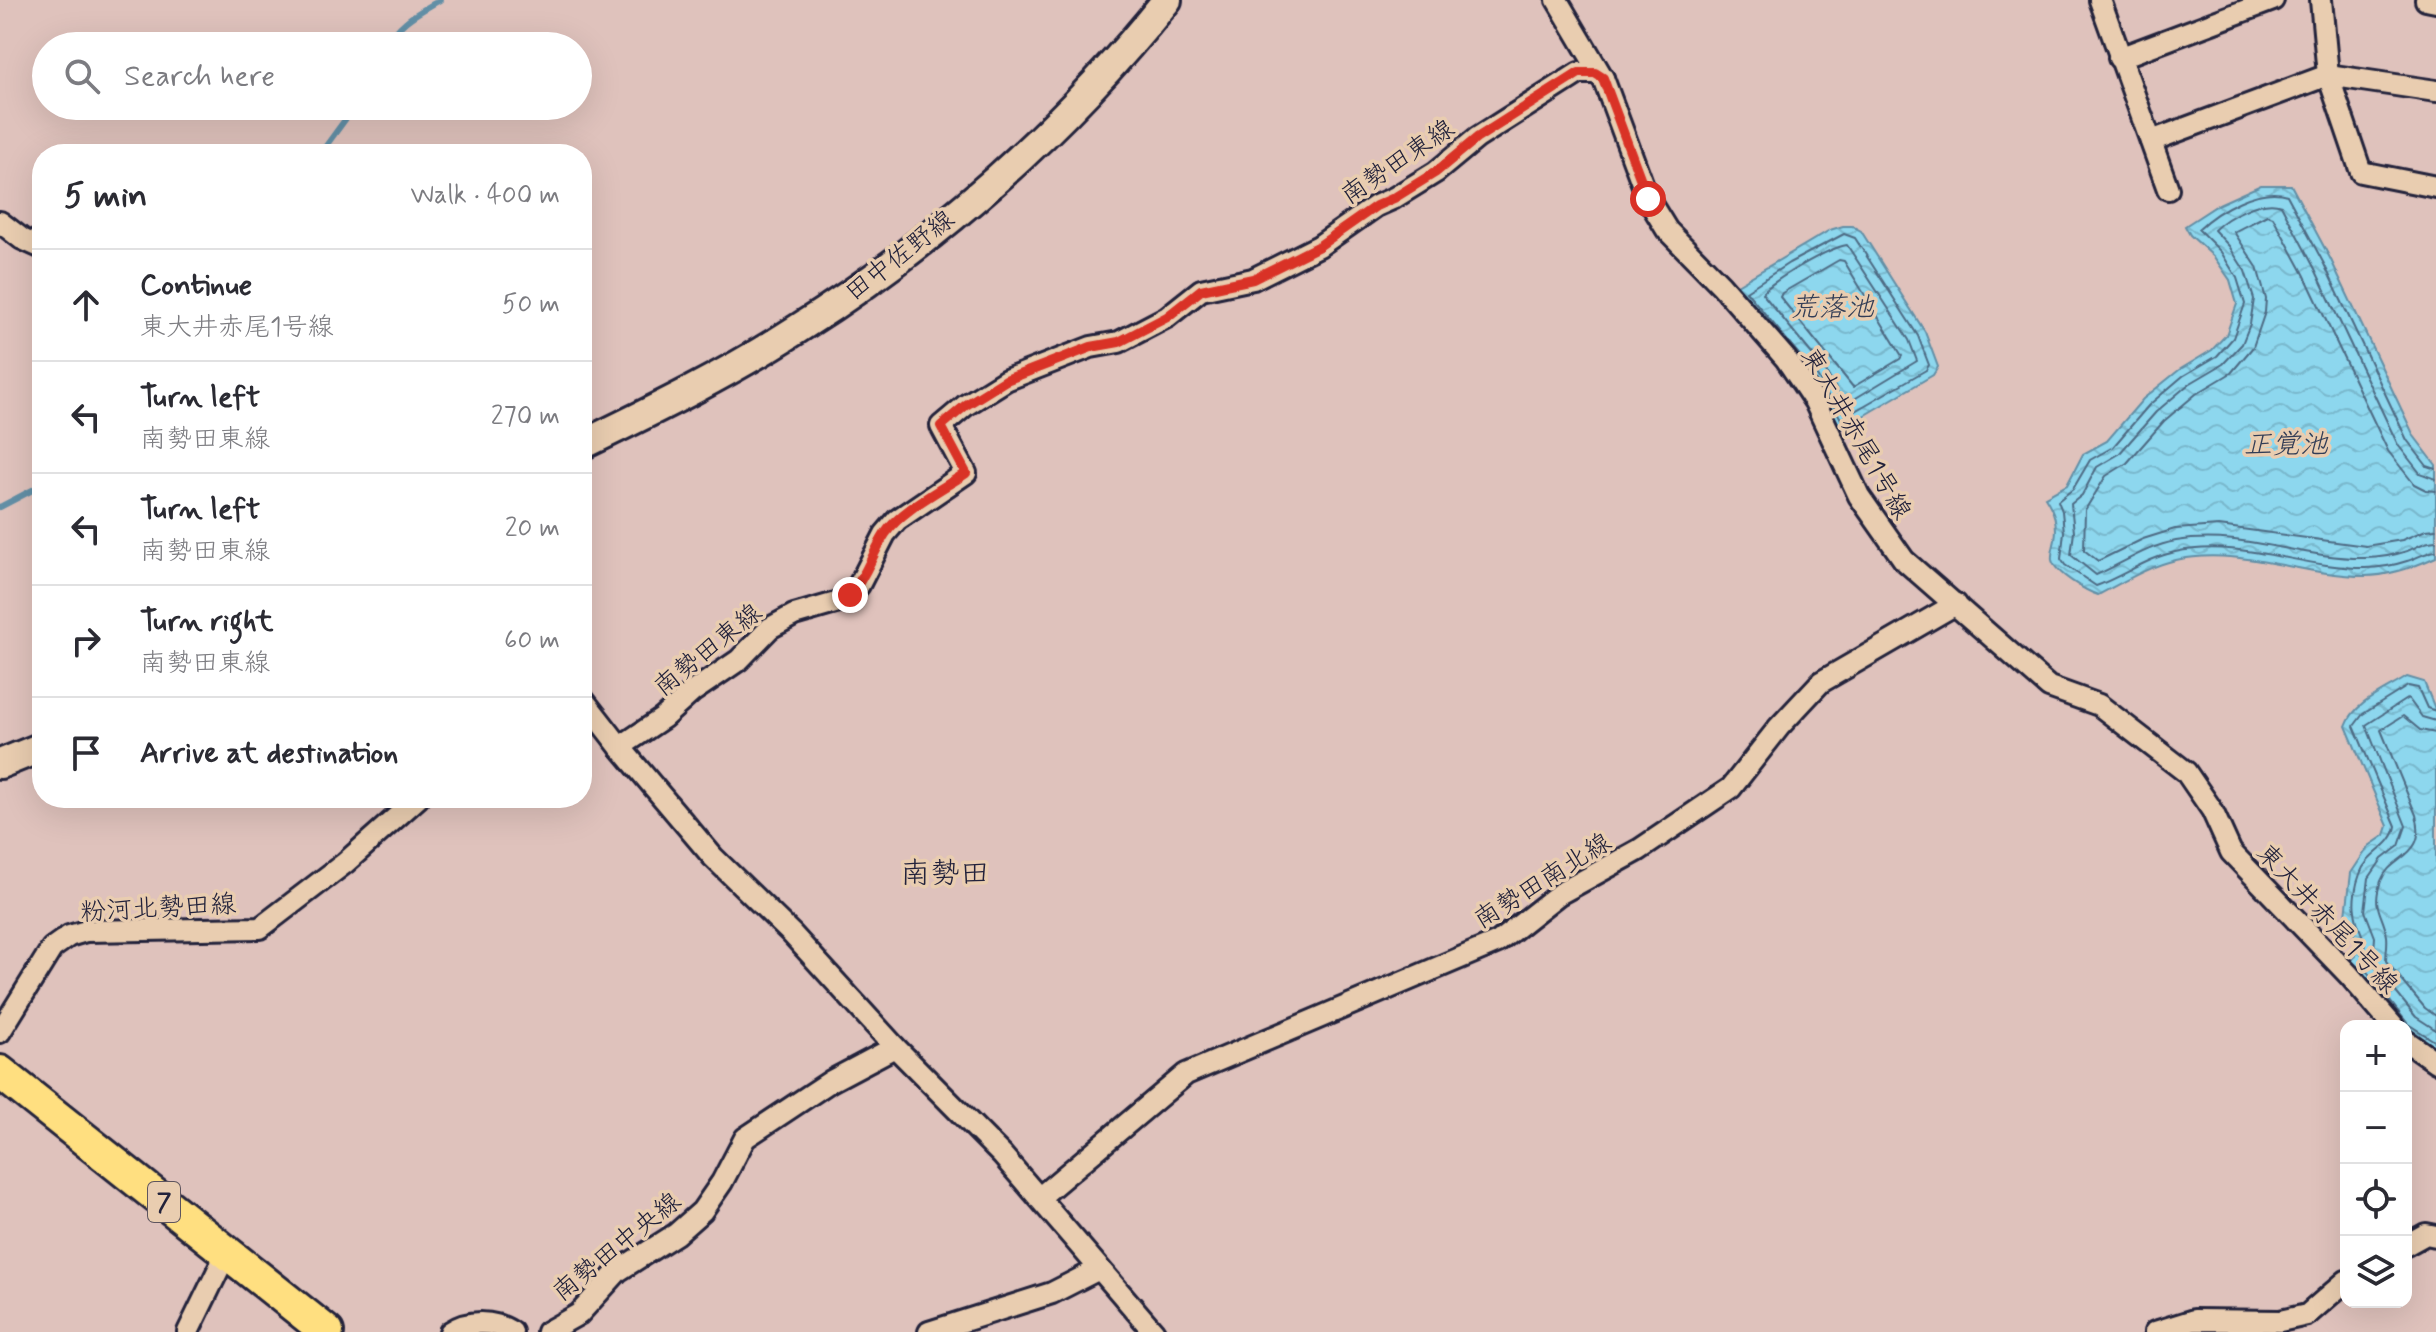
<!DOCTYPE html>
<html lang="en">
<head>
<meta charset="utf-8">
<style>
	body { margin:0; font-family:Mynerve,"Klee One",sans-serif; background:#f7f7f7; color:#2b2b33 }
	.controls { position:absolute; right:24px; bottom:24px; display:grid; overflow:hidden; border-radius:16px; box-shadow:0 8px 32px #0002 }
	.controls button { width:72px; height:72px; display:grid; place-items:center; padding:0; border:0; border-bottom:2px solid #e1e1e2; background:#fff; color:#2b2b33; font:40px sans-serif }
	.stop { position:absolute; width:24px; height:24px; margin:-18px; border:6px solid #d93025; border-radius:50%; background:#fff }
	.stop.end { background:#d93025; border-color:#fff; box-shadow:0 2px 8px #0008 }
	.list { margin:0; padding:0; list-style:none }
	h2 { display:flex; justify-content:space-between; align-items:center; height:104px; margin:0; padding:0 32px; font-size:34px }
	h2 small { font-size:26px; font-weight:400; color:#7c7c81 }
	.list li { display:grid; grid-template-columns:52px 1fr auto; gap:24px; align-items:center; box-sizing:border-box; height:112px; padding:0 32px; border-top:2px solid #e1e1e2 }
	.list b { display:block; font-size:30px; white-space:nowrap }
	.list p { margin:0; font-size:26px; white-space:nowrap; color:#7c7c81 }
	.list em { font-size:26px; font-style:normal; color:#7c7c81 }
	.icon { flex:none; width:44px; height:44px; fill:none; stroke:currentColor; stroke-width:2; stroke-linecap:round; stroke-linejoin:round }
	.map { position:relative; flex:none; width:2436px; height:1332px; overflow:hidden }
	.search { position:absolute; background:#fff; box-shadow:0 8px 32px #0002; left:32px; top:32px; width:560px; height:88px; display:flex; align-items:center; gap:20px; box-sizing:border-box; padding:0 28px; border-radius:44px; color:#7c7c81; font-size:30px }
	.panel { position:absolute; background:#fff; box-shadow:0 8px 32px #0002; left:32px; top:144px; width:560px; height:664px; border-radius:32px }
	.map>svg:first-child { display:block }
</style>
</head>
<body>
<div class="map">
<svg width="2436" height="1332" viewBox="0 0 2436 1332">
	<defs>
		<pattern id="water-waves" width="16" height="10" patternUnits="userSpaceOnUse" patternTransform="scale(2)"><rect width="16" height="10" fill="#8dd7ee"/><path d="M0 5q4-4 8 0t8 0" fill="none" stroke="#79b8cd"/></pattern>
	</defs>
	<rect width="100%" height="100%" fill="#dfc2bc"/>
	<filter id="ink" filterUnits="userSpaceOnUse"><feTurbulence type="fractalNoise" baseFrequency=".0125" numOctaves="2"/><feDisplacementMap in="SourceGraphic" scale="16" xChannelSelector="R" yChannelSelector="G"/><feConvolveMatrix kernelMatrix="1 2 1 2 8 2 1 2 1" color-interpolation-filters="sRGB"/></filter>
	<g filter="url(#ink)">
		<g fill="url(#water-waves)" stroke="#628fa6" stroke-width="2">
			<path d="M2261,185H2291L2331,260L2414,436L2436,465V557C2414,567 2390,576 2365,576C2302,576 2240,546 2176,560C2149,566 2123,582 2098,595C2086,591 2055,573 2052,560C2051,555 2054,545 2055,540C2058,523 2054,511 2045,497L2067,485L2083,454L2107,441L2143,399L2179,370L2212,350L2226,335L2237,304L2230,280L2214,257L2190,235L2185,226L2219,204Z"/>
			<polygon points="1843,226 1852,226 1861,231 1925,332 1938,367 1933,375 1841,429 1832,425 1732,288 1830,230"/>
			<path d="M2407,677L2424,682L2436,711V1052L2407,1032L2406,1026H2402L2348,963L2356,956L2357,941L2346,915L2351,873L2369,846L2385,835L2388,826L2346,726C2354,702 2387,690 2407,677Z"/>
		</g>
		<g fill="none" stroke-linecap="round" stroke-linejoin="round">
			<g stroke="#4d6a83" stroke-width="2">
				<polygon points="1844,234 1855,238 1918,336 1929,365 1926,370 1841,419 1817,376 1746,291 1789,263"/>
				<path d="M1847,245L1909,340L1917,361L1846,404L1843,402L1825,370L1762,293C1775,279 1828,248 1847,245Z"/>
				<polygon points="1839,260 1844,261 1902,356 1900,359 1853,387 1780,297 1782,293"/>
				<path d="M2436,469L2427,466L2407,440L2324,264L2287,195C2259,186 2218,210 2198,229L2221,252L2237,278L2245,304L2233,338L2217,356L2183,376L2149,405L2113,447L2090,460L2073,489L2058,501L2062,511L2064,532L2061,559L2065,565L2096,586C2123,576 2147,558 2175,552C2240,538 2301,568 2365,568C2378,568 2395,565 2407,561C2417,558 2426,552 2436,551"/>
				<path d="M2436,479L2420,473L2398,445L2315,269L2281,205C2262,198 2228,216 2214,230L2229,246L2245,271L2254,299L2250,324L2242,344L2223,364L2189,384L2156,412L2119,454L2097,467L2082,495L2071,504L2074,532L2071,555L2096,575C2122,564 2147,546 2176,541C2244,530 2300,559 2365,558C2378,558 2395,555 2407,551C2417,547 2425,541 2436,541"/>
				<polyline points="2436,491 2426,490 2414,484 2388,451 2304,274 2273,217 2267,215 2234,232 2257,267 2266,299 2265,312 2253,347 2231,373 2196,394 2164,421 2127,463 2106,476 2085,510 2084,550 2098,561 2143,539 2175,529 2219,526 2366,546 2402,540 2426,530 2436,529"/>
				<path d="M2436,711L2427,708L2418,688L2408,686L2363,714L2354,726L2396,826C2393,847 2367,853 2360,874C2356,884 2353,900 2355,911C2357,934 2371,937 2361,964L2408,1024L2436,1042"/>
				<polyline points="2436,721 2422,717 2408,698 2366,725 2406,826 2399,846 2382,859 2369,878 2365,911 2375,937 2373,964 2416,1017 2436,1030"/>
				<path d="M2436,733L2420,730L2403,716L2381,730L2416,815C2428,858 2390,855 2381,881C2371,908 2383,913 2387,936C2388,944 2386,953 2386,961L2425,1008L2436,1016"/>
			</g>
			<g stroke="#628fa6" stroke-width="6">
				<path d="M387,46C398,22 418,13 440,0"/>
				<polyline points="320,154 355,106"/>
				<polyline points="0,507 42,485"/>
			</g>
			<defs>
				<g id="street">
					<polyline points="1557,0 1603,78 1648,199 1667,230 1721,285 1786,359 1815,402 1859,496 1904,560 2049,687 2099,705 2186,772 2212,810 2231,852 2349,975 2393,1026"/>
					<polyline points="2100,0 2168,189"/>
					<polyline points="2321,0 2328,75 2361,172 2436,187"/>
					<polyline points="2426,0 2436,2"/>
					<polyline points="2119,58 2273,0"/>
					<polyline points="2151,141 2328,75 2436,91"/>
					<polyline points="0,222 22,239 42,248"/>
					<polyline points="582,698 620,747 713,857 792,934 895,1047 1002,1155 1154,1332"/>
					<polyline points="620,747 663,718 692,692 739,660 770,628 794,615 839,602 850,595 859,585 885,534 897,520 966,473 941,426 966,405 1006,380 1091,347 1119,342 1167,317 1201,290 1253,279 1319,246 1376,206 1394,198 1436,172 1477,138 1579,73 1595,73 1603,78"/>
					<polyline points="0,1032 52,948 69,936 86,931 260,928 345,863 418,798"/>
					<polyline points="2406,1041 2436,1062"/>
					<polyline points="1040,1197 1186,1074 1498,942 1559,894 1639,850 1731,788 1779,727 1821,682 1956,604"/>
					<polyline points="2406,1245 2426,1234 2436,1236"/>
					<polyline points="188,1332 227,1252"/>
					<path d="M450,1332C468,1320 493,1320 512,1332"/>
					<polyline points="547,1332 579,1314 618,1271 676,1234 702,1211 722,1182 745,1138 831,1081 895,1047"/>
					<polyline points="929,1332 1052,1293 1099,1269"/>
					<polyline points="2155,1332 2194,1320 2280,1321 2307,1315 2346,1281"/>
				</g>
				<g id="secondary">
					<path d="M582,445C654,410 728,374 796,330C936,242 1064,129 1167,0"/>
					<polyline points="0,764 42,747"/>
				</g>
				<polyline id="primary" points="0,1072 327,1332"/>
			</defs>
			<use href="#street" stroke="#22223b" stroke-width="26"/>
			<use href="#secondary" stroke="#22223b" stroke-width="34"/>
			<use href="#primary" stroke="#22223b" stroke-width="38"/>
			<use href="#street" stroke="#e9cdb0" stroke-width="20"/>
			<use href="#secondary" stroke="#e9cdb0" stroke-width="28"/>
			<use href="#primary" stroke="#ffdf80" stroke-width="32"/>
		</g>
	</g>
	<g fill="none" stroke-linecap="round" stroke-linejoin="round" filter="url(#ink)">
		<path stroke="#d93025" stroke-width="10" d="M850,595C866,577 872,554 885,534C901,510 941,490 966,473L941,426L966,405L1006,380L1091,347L1119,342L1167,317L1201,290L1253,279L1319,246L1376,206L1394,198L1436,172L1477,138L1579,73H1595L1603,78L1648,199"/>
	</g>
	<g text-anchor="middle" stroke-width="7" stroke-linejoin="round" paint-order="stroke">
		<rect fill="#e9cdb0" stroke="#5e555e" stroke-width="2" x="148" y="1182" width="32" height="40" rx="6"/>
		<g font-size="24" font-weight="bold" fill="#22223b">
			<text x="164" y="1210">7</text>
		</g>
		<g font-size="26" fill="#22223b" stroke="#e9cdb0">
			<text transform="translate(1397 161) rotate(-34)" y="9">南勢田東線</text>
			<text transform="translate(899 255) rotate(-38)" y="9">田中佐野線</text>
			<text transform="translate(1857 433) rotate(60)" y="9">東大井赤尾1号線</text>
			<text transform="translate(707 649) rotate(-39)" y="9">南勢田東線</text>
			<text transform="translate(1542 880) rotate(-32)" y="9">南勢田南北線</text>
			<text transform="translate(158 907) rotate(-3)" y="9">粉河北勢田線</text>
			<text transform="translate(2328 918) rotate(47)" y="9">東大井赤尾1号線</text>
			<text transform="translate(616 1246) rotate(-39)" y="9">南勢田中央線</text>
		</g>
		<g font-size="28" font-style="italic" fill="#323d56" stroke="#e9cdb0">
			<text x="1832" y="316">荒落池</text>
			<text x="2286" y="453">正覚池</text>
		</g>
		<g font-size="30" fill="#22223b" stroke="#e9cdb0">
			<text x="945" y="883">南勢田</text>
		</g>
	</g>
</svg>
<div class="controls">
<button>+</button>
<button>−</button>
<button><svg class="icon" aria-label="locate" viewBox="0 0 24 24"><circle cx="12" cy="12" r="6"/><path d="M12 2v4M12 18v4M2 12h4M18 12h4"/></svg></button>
<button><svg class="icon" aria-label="layers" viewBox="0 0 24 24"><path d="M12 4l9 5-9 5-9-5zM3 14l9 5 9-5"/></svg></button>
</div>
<div class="stop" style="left:1648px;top:199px"></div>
<div class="stop end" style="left:850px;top:595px"></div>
<div class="search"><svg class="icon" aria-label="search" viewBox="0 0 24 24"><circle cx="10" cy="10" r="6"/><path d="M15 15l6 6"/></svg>Search here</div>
<section class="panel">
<h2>5 min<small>Walk · 400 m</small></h2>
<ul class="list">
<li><svg class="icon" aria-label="ahead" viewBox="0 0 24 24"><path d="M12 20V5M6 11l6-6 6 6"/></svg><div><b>Continue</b><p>東大井赤尾1号線</p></div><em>50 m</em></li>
<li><svg class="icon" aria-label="left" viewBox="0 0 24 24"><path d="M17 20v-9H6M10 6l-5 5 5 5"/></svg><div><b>Turn left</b><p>南勢田東線</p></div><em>270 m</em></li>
<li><svg class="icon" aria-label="left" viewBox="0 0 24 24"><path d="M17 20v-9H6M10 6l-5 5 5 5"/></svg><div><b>Turn left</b><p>南勢田東線</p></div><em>20 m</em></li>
<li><svg class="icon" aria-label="right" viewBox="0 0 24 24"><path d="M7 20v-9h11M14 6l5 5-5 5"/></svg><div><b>Turn right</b><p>南勢田東線</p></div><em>60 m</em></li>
<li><svg class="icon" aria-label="arrive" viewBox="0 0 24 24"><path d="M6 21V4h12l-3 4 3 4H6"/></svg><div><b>Arrive at destination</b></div></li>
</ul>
</section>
</div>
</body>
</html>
